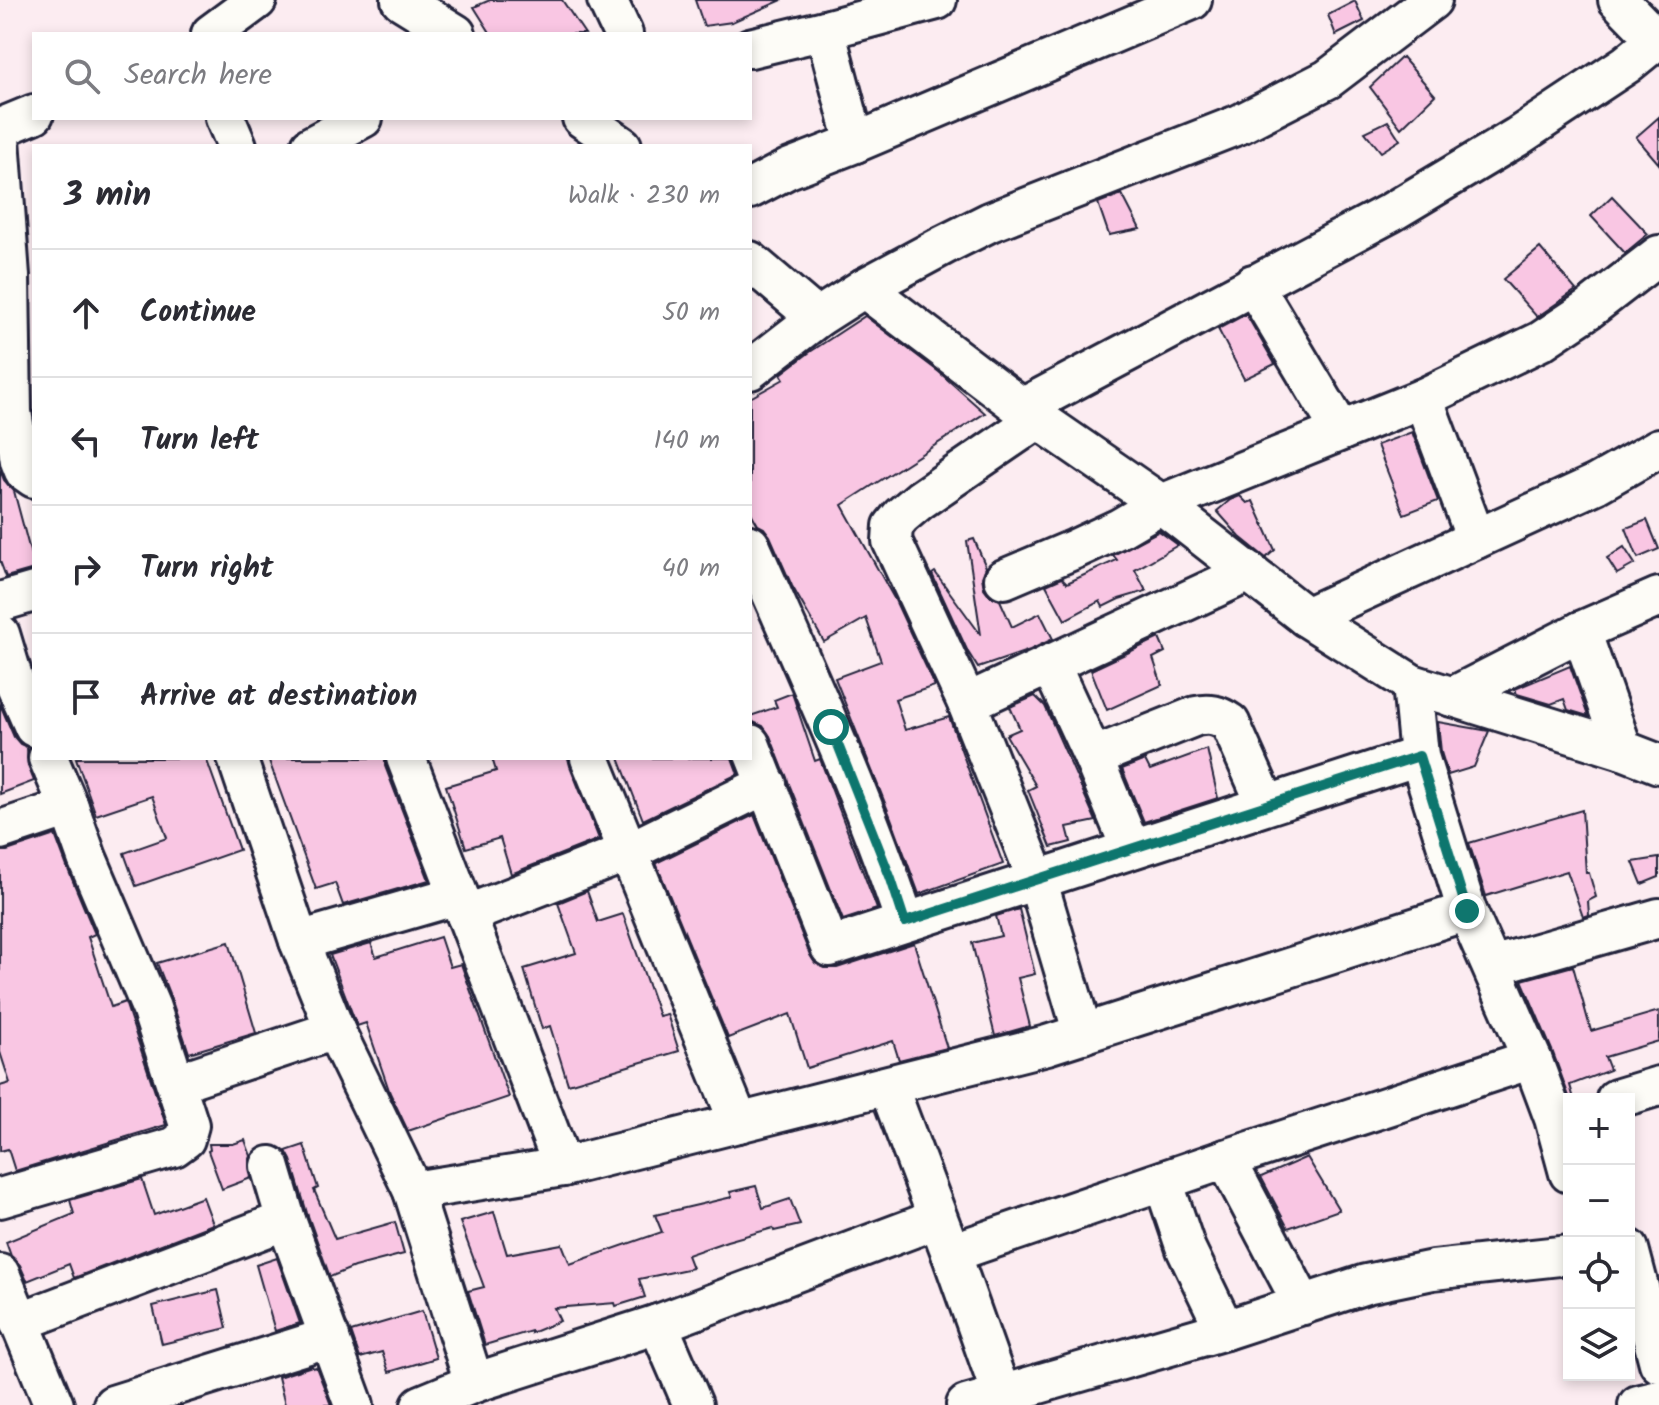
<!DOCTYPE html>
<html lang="en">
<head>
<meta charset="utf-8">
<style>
	body { margin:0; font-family:Kalam,sans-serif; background:#f7f7f7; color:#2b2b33 }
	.controls { position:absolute; right:24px; bottom:24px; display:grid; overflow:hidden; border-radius:0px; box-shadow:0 4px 12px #0003 }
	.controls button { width:72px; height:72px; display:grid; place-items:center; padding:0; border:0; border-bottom:2px solid #e1e1e2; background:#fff; color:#2b2b33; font:40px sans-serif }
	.stop { position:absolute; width:24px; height:24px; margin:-18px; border:6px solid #0f766e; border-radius:50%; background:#fff }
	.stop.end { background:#0f766e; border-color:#fff; box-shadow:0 2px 8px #0008 }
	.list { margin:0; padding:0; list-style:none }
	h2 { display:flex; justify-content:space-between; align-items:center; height:104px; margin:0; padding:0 32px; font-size:34px }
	h2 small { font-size:26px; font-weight:400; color:#7c7c81 }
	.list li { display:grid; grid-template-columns:52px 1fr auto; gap:24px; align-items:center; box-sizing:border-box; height:128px; padding:0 32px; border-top:2px solid #e1e1e2 }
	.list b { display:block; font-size:30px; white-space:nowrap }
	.list em { font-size:26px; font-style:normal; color:#7c7c81 }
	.icon { flex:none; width:44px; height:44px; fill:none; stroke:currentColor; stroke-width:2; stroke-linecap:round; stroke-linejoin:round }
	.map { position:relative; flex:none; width:1659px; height:1405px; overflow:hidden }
	.search { position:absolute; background:#fff; box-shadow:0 4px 12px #0003; left:32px; top:32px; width:720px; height:88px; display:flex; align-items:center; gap:20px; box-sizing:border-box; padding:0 28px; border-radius:0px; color:#7c7c81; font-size:30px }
	.panel { position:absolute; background:#fff; box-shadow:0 4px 12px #0003; left:32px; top:144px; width:720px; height:616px; border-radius:0px }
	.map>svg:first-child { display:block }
</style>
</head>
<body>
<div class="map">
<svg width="1659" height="1405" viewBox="0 0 1659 1405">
	<rect width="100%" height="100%" fill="#fcecf1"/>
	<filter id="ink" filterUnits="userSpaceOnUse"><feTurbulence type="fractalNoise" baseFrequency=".0125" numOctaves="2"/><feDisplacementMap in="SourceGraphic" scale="16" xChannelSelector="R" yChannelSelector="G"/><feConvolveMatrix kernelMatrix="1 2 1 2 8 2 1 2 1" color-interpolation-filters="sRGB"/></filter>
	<g filter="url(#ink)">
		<g fill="#f9c6e3" stroke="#22223b" stroke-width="2">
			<polygon points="490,0 562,0 585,34 491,34 474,7"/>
			<polygon points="695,0 782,0 732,22 704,26"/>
			<polygon points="1355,1 1364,21 1336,35 1328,15"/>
			<polygon points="1402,57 1435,95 1401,128 1370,87"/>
			<polygon points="1659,117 1659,164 1636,137"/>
			<polygon points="1388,121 1400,140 1381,152 1365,132"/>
			<polygon points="1122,194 1140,229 1109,235 1098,203"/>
			<polygon points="1612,196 1648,234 1625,253 1591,216"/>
			<polygon points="1540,248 1576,290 1537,317 1503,279"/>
			<polygon points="1246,314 1275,364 1244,379 1218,329"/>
			<polygon points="865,316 939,372 985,413 842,505 895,600 935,686 895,699 905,730 949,717 1003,864 919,894 891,818 835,678 881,661 866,618 824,642 792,586 770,536 764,528 758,525 750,511 750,398 784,379 781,374 810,352"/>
			<polygon points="1412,432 1438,501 1404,514 1377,445"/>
			<polygon points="0,470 4,480 14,491 34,566 34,569 6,577 0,561"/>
			<polygon points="1240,496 1247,503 1253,501 1275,550 1266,558 1240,537 1217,511 1230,500"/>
			<polygon points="1647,520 1659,549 1638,558 1626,528"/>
			<polygon points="1159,531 1178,545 1135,570 1146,591 1119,599 1103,607 1100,601 1065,620 1046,585 1062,578 1067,583 1117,560 1113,555"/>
			<polygon points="974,539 986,567 982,577 984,588 990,596 1000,600 1012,627 1040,613 1053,639 1030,650 978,668 968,652 932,574 935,572 981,635 967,541"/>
			<polygon points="1624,547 1635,564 1617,574 1607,558"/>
			<polygon points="1159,638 1165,652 1153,658 1162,685 1107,710 1091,670"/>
			<polygon points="1570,666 1588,716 1568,710 1564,699 1551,704 1517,694 1515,689"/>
			<polygon points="792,693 815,761 820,759 877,909 843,920 770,736 763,726 753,722 750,716 777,707 774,700"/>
			<polygon points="1035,696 1045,706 1096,821 1067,827 1071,842 1051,847 1028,790 1036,786 1006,735 1020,729 1010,707"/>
			<polygon points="0,704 14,737 20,744 27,747 28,766 34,781 0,794"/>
			<polygon points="1438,722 1489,731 1474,767 1448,775 1441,752"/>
			<polygon points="1207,749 1218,798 1144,822 1122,769 1145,760 1150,770"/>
			<polygon points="76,758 206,758 239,850 136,886 124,853 167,838 152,796 96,815"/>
			<polygon points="268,758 385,758 385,766 429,880 343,905 335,883 316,889"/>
			<polygon points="492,758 568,758 570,766 599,839 511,874 500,838 466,848 446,786 496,771"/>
			<polygon points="619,758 732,758 738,774 643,820"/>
			<polygon points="1582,810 1586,873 1589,873 1596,897 1588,901 1589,915 1583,917 1567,871 1486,896 1469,843"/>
			<polygon points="754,815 810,955 815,963 825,968 837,968 914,943 947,1048 899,1060 893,1041 807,1068 790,1014 728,1038 656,863"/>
			<polygon points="55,835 67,867 95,934 88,937 111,1007 125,1002 166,1125 15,1171 8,1149 0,1151 0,1086 10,1083 0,1052 0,851 7,851"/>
			<polygon points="1659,858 1659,877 1642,884 1633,862"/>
			<polygon points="587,891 598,922 623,914 659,1016 667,1014 679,1051 568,1084 550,1026 542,1029 524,969 576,953 558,903"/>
			<polygon points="1019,909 1035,974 1018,978 1030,1026 995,1036 972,943 1001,936 996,916"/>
			<polygon points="440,937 450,967 461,964 509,1097 408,1131 390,1093 366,1023 357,1026 330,955 371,943 376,957"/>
			<polygon points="229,942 256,1033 189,1053 172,1001 157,963"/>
			<polygon points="1573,966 1591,1031 1659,1011 1659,1041 1605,1057 1610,1070 1570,1085 1574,1099 1570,1099 1552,1050 1522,980"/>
			<polygon points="245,1140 251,1156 249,1162 251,1178 222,1189 208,1151 210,1150 209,1144 233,1144"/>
			<polygon points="304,1145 318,1188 314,1190 335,1239 395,1222 404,1254 354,1267 330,1277 307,1213 291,1160 286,1151"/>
			<polygon points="1307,1157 1339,1210 1288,1228 1261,1177"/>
			<polygon points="142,1179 154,1215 203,1197 213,1224 74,1278 69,1264 27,1281 20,1265 11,1256 6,1242 74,1214 70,1200"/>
			<polygon points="756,1186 763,1208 790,1199 800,1225 774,1231 773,1228 727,1241 687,1255 692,1268 639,1279 645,1297 616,1306 615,1303 554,1308 560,1321 531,1333 531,1331 485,1345 468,1291 484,1287 460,1222 494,1212 507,1254 562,1244 570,1264 662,1232 655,1215 732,1197 730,1192"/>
			<polygon points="277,1258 300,1323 275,1331 256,1265"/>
			<polygon points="218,1290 227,1328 162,1344 153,1306"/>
			<polygon points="422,1311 436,1358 389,1372 382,1352 360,1358 351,1332"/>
			<polygon points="312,1366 313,1368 316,1367 331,1405 285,1405 278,1377"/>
		</g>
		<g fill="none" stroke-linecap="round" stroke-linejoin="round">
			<defs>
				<g id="minor">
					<polyline points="401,0 456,34"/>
					<polyline points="607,0 623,34"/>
					<polyline points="1618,0 1659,42"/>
					<polyline points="825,30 855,143"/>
					<polyline points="211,34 257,0"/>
					<polyline points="750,48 825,30 937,0"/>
					<polyline points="225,118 237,146"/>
					<polyline points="582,118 622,146"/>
					<polyline points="0,128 34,114"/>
					<polyline points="0,139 10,276 12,412 20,461 24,471 34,478"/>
					<polyline points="311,146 363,118"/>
					<polyline points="750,189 788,169 855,143 1192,0"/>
					<polyline points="750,261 817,318"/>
					<polyline points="1253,284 1341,431"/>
					<polyline points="864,288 1022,408 1161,504 1306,617 1412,684 1623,750 1659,764"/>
					<polyline points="750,370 817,318 864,288 944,245 990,222 1240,124 1328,79 1432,0"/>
					<polyline points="1423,398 1476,539"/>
					<polyline points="1022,408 1390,213 1517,137 1627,64 1659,38"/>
					<polyline points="1038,419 920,500 901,516 893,526 892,541 967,703 1037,879 1083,1034"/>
					<path d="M750,545C805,669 862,793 905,922"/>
					<polyline points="1004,579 1075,549 1120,528 1161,504 1423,398 1541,341 1589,309 1659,255"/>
					<polyline points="0,602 34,592"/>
					<polyline points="1306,617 1596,484 1659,448"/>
					<polyline points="1581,631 1623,750"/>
					<polyline points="0,634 15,684 34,727"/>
					<polyline points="1050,664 1093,757 1131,849"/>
					<polyline points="1412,684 1419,756 1467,911 1532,1059 1554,1118 1569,1173"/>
					<polyline points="1452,697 1581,631 1659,597"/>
					<polyline points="967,703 1249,572"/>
					<polyline points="750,744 830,947 1419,756"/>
					<path d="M1093,757L1196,716C1210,713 1218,715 1230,723L1266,804"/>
					<polyline points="237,758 299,941 335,1030 413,1191 474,1383"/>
					<polyline points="406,758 563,1167"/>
					<polyline points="590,758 739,1123"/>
					<polyline points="0,830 69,807"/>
					<polyline points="466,915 630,851 767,784"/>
					<polyline points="299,941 458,895"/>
					<polyline points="1492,966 1659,918"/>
					<polyline points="176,1083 335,1030"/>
					<polyline points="888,1086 951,1253 1005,1405"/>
					<polyline points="1616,1099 1659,1086"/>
					<polyline points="1226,1159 1303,1305"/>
					<polyline points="270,1166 286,1220 354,1405"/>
					<polyline points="1163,1181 1186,1249 1225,1330"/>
					<polyline points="413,1191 563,1167 1047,1045 1467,911"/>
					<polyline points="0,1198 174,1147 185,1139 189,1125 151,1008 87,858 69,807 48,758"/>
					<polyline points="1629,1249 1659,1363"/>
					<polyline points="951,1253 1226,1159 1532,1059"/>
					<polyline points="0,1274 54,1405"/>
					<polyline points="19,1322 286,1220"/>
					<polyline points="658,1324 693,1405"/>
					<polyline points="113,1405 330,1337"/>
					<polyline points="421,1405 474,1383 658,1324 937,1219"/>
					<polyline points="966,1405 1225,1330 1366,1284 1433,1270 1569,1255"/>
					<polyline points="1638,1405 1659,1400"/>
				</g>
			</defs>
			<use href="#minor" stroke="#22223b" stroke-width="44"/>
			<use href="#minor" stroke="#fdfcf7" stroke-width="38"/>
		</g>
	</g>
	<g fill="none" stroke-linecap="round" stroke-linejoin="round" filter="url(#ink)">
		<polyline stroke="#0f766e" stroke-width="10" points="831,727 891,879 905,922 1419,756 1467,911"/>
	</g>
</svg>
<div class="controls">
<button>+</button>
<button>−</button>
<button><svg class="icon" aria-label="locate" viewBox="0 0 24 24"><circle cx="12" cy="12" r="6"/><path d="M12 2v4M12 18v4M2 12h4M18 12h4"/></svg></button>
<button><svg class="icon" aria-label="layers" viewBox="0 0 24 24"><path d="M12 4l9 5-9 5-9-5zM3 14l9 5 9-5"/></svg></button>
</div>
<div class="stop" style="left:831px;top:727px"></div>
<div class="stop end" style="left:1467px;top:911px"></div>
<div class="search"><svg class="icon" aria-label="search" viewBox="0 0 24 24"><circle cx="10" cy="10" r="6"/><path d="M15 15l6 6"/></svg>Search here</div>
<section class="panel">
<h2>3 min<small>Walk · 230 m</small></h2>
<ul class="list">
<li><svg class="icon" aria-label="ahead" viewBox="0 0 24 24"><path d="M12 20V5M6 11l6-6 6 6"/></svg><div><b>Continue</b></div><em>50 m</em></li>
<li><svg class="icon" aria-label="left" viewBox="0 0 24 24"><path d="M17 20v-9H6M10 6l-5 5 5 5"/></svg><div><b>Turn left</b></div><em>140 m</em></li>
<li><svg class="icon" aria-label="right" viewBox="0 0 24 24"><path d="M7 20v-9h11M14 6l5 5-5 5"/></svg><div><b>Turn right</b></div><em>40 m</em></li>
<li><svg class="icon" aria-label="arrive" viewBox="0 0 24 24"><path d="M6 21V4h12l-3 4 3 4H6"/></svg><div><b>Arrive at destination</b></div></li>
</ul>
</section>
</div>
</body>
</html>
